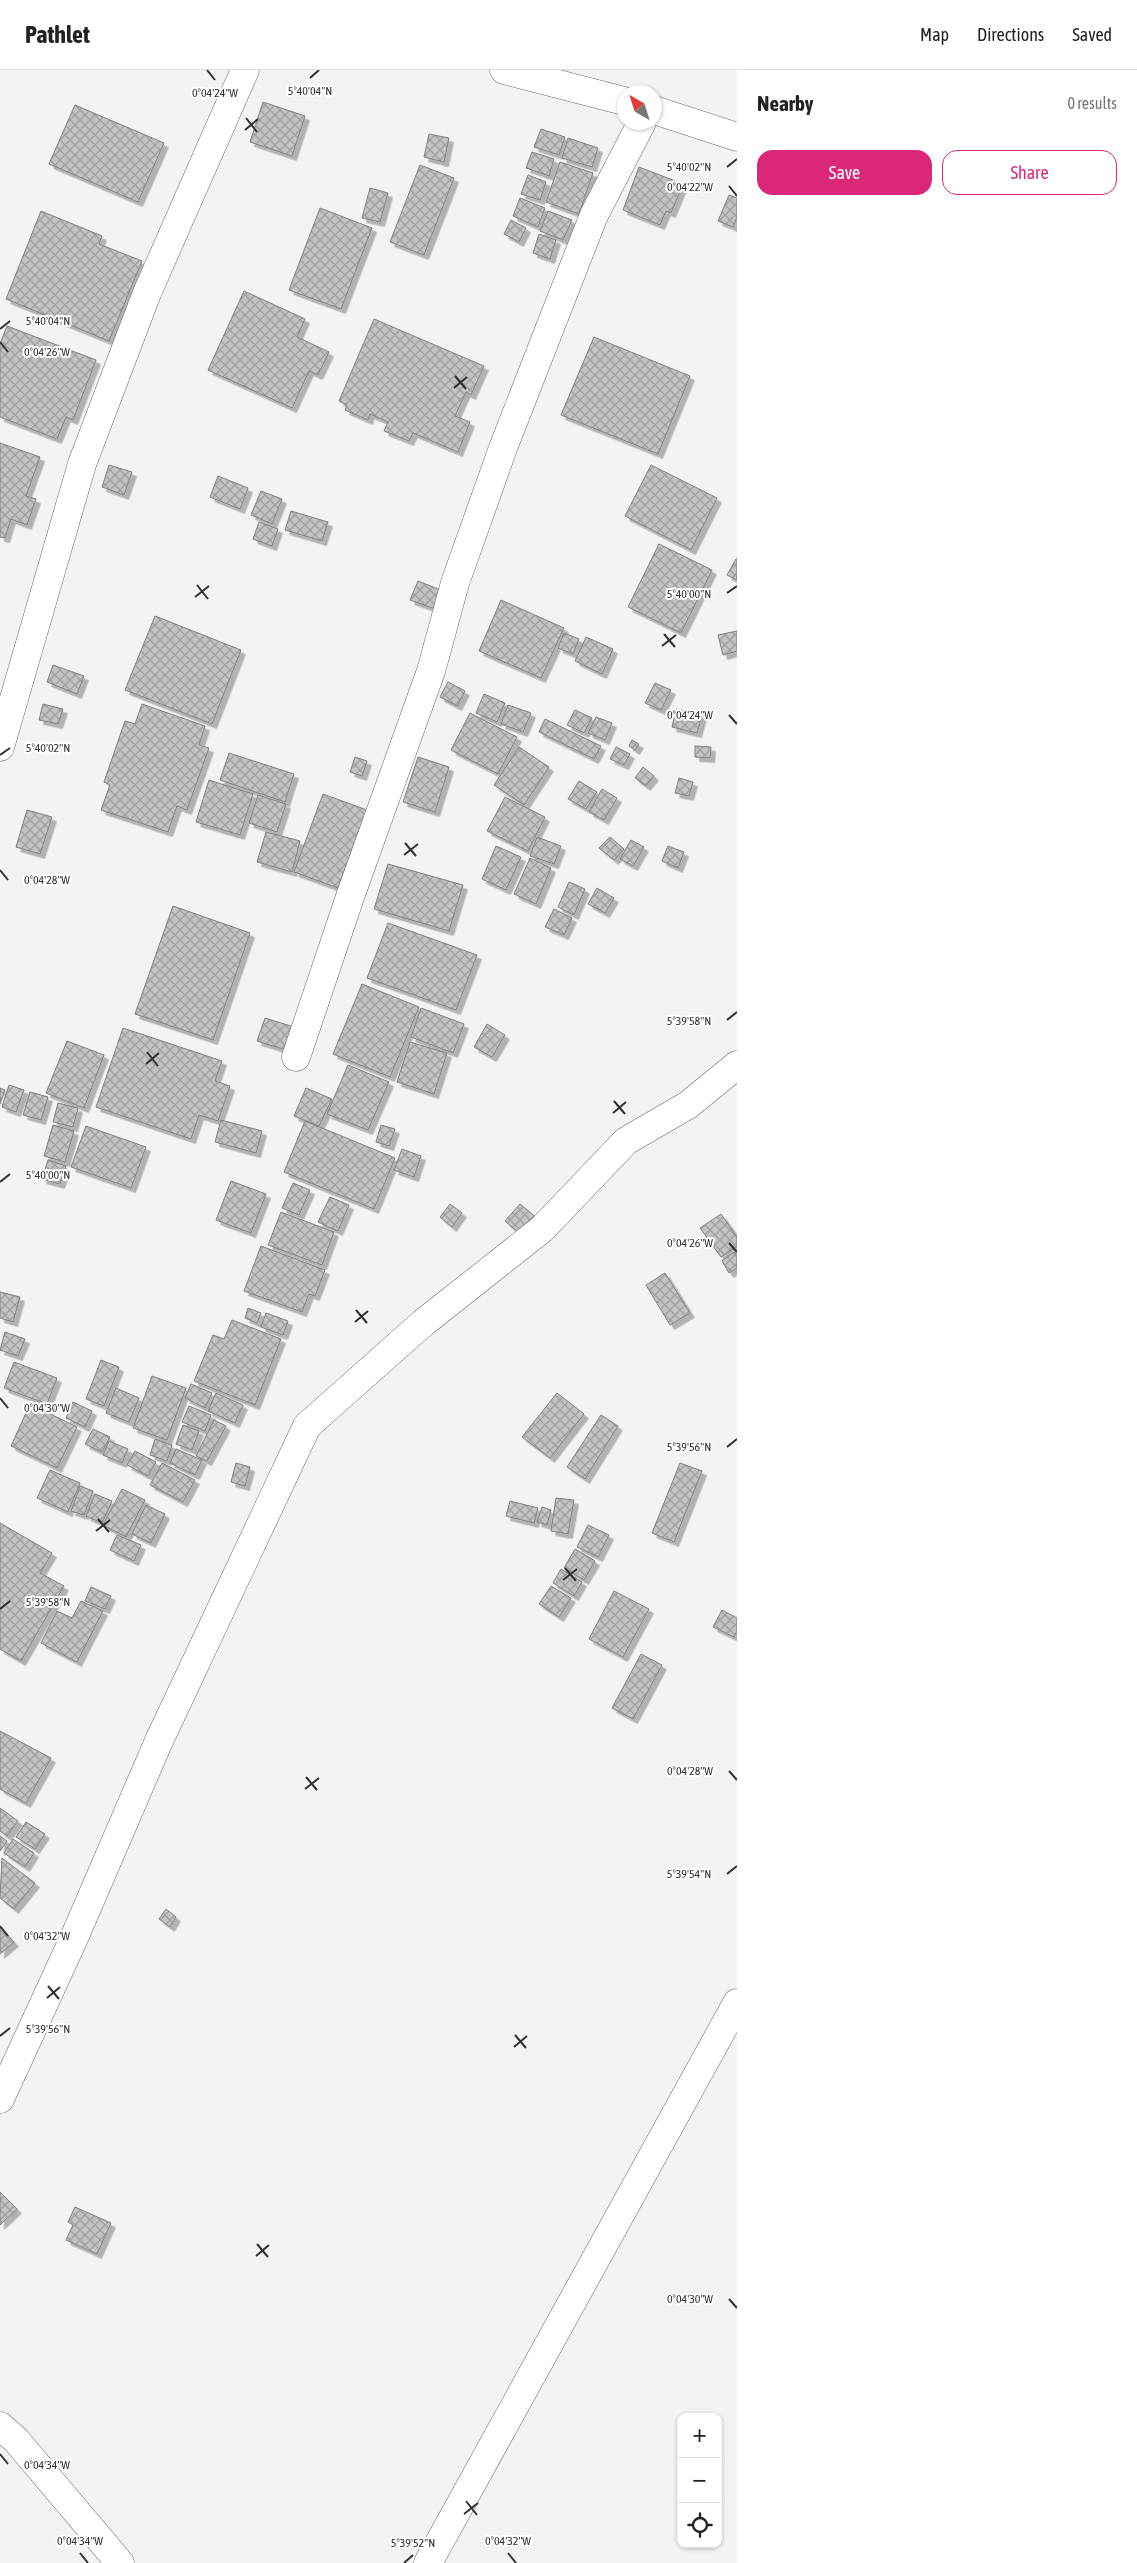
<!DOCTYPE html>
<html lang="en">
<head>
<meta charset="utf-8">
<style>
	body { margin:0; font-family:"Asap Condensed",sans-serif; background:#f2f2f2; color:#222 }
	.controls { position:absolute; right:15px; bottom:15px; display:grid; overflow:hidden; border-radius:10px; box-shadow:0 1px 4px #0004 }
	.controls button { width:45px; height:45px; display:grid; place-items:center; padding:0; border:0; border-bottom:1px solid #e0e0e0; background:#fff; color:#222; font:25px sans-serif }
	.compass { position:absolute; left:617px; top:15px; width:45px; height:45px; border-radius:50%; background:#fff; box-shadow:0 1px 4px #0004; rotate:321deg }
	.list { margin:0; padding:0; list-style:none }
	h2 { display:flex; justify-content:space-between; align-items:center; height:65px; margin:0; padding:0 20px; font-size:21px }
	h2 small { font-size:16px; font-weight:400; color:#767676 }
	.actions { display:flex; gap:10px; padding:15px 20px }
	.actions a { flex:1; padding:11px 0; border:1px solid #db2777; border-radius:15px; text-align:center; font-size:18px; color:#db2777 }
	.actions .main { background:#db2777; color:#fff }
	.icon { flex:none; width:28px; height:28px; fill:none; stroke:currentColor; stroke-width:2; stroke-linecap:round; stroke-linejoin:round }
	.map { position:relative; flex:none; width:737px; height:2493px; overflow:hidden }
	header { display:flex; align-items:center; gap:30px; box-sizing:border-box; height:70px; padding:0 25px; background:#fff; border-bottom:1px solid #e0e0e0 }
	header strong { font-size:24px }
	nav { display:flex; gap:28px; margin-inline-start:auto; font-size:18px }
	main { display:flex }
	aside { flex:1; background:#fff }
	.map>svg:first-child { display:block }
</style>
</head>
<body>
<header>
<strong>Pathlet</strong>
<nav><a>Map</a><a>Directions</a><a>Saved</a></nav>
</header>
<main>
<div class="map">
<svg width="737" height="2493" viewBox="0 0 737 2493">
	<defs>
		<pattern id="building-cross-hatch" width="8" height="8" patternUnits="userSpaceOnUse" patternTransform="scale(1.25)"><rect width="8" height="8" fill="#c4c2c3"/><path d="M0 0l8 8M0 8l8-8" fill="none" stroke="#a09e9f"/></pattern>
		<filter id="shadow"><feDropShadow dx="4.5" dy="4.5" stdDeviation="0" flood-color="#0004"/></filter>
	</defs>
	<rect width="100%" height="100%" fill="#f3f3f5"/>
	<g fill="url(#building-cross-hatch)" stroke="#817f80" filter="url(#shadow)">
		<polygon points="263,32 305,46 292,86 250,72"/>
		<polygon points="75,35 164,73 138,132 49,94"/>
		<polygon points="541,59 565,67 559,85 534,77"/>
		<polygon points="429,64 449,68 444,92 424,87"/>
		<polygon points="568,68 598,78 592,97 562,88"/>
		<polygon points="532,82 554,89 549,106 526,98"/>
		<polygon points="560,92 593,103 579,144 546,132"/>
		<polygon points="420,95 454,108 424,185 390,172"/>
		<polygon points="639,97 683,114 671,143 666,141 660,155 623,140"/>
		<polygon points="528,105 546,112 540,130 521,124"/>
		<polygon points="370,118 388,123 380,152 362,148"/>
		<polygon points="729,125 737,128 737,147 733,157 718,151"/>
		<polygon points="520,128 545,138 538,157 513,146"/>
		<polygon points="320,138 372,158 341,239 289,220"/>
		<polygon points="41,141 102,166 99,174 142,191 109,271 6,229"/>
		<polygon points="548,141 572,150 563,170 540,161"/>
		<polygon points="511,150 526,158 519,172 504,164"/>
		<polygon points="539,164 556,170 550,189 533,183"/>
		<polygon points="244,221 305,249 297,267 329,282 318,305 309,301 292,338 208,300"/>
		<polygon points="374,249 484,296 471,325 466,322 455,346 470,352 458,382 413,363 409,371 384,361 388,352 370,344 368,350 345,340 347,335 339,331"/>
		<polygon points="7,256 96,290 73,350 66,347 57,369 0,347 0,274"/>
		<polygon points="594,267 690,306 658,384 561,345"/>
		<polygon points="0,373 40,387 26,426 36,429 27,455 11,449 5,468 0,467"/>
		<polygon points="109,395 132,402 124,425 102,417"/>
		<polygon points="651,395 717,428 691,480 625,446"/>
		<polygon points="218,406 248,418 240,439 210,427"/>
		<polygon points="261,421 282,429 272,454 251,445"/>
		<polygon points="291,441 328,452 322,471 285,460"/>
		<polygon points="259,452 278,459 272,476 253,469"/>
		<polygon points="659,474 712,500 681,563 628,537"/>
		<polygon points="736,489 737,489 737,510 727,505"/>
		<polygon points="418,511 443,521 435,539 410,530"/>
		<polygon points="501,530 564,558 541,608 479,581"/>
		<polygon points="155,546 241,580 212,654 125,620"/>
		<polygon points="737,561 737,581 723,585 718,565"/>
		<polygon points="564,563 579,569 573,584 558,578"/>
		<polygon points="586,567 613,579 602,604 575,591"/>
		<polygon points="53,595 84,606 77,624 47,612"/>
		<polygon points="448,612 465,621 457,636 440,627"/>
		<polygon points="655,613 671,620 661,640 645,633"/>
		<polygon points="484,624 505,633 497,652 476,643"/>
		<polygon points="43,634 63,639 58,654 39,650"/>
		<polygon points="142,634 205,656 199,675 209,678 187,740 177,736 168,762 101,740 110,715 104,712 125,651 135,654"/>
		<polygon points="508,635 531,643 523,662 501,654"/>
		<polygon points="676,639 702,645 697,663 672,657"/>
		<polygon points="575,640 592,648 584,663 567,655"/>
		<polygon points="470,643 517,667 498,704 451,680"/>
		<polygon points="596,647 612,653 605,670 588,663"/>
		<polygon points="545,649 601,676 594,689 539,662"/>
		<polygon points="632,670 639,674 635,680 629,676"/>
		<polygon points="695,676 711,677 710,688 695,687"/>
		<polygon points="519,677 549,697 524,735 494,715"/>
		<polygon points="616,677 630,684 624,695 610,689"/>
		<polygon points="229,683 294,704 285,732 220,710"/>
		<polygon points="355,687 367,691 362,706 350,702"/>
		<polygon points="418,687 449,697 435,742 403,732"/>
		<polygon points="643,697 654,706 646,716 635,708"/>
		<polygon points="679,708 693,712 689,726 675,723"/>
		<polygon points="209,710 253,724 240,765 196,752"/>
		<polygon points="579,711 597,722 586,739 568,729"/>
		<polygon points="602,719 617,728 604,750 589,742"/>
		<polygon points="323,724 367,740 338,818 294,802"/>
		<polygon points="258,725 286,734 277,762 249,753"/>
		<polygon points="505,727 545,747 528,781 487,761"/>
		<polygon points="27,740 52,747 40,784 16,777"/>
		<polygon points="266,762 300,771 292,802 257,792"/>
		<polygon points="537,767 561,776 554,794 530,786"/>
		<polygon points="610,767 624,779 614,790 599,778"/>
		<polygon points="631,770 644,777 633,796 620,789"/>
		<polygon points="496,776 521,787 506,820 482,809"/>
		<polygon points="668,776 684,782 678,798 662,791"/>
		<polygon points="530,788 551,798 536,834 514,824"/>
		<polygon points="388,794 463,815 449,861 374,839"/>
		<polygon points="569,812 585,819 574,845 558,837"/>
		<polygon points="597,818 614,828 605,843 588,834"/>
		<polygon points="173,836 250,863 213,970 135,944"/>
		<polygon points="554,839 572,848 564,865 545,857"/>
		<polygon points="388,853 477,885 456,940 367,908"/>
		<polygon points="362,914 419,937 390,1007 333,984"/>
		<polygon points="421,938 464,954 453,983 411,967"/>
		<polygon points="265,948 294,957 286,980 257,971"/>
		<polygon points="487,954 505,965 492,987 474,977"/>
		<polygon points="123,958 222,991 215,1011 230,1016 218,1051 199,1045 191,1069 96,1037"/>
		<polygon points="67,971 104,985 84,1038 46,1023"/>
		<polygon points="410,972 447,983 434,1024 397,1012"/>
		<polygon points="348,995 389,1012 368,1060 327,1044"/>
		<polygon points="9,1015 24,1020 16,1042 2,1037"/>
		<polygon points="0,1018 5,1020 0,1034"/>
		<polygon points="306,1018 332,1029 319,1056 294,1046"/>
		<polygon points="30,1022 48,1027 41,1050 23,1045"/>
		<polygon points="58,1033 78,1038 73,1057 53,1052"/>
		<polygon points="221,1050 262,1061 256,1083 215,1072"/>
		<polygon points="305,1051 395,1088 374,1139 284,1102"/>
		<polygon points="53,1055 74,1061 65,1092 44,1086"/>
		<polygon points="381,1055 395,1059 389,1076 376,1072"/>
		<polygon points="86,1056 146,1077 131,1118 71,1097"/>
		<polygon points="402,1079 421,1086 414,1107 394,1100"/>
		<polygon points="48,1090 66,1096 60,1114 42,1109"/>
		<polygon points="231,1111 266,1124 251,1163 216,1150"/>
		<polygon points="293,1113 310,1120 299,1145 282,1138"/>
		<polygon points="330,1127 349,1135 338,1161 318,1152"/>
		<polygon points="450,1134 462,1143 452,1157 440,1147"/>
		<polygon points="520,1134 538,1149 523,1167 505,1151"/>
		<polygon points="281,1142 334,1162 322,1195 268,1175"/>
		<polygon points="721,1144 737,1167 737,1176 721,1187 700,1158"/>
		<polygon points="261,1176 325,1200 315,1226 309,1224 302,1242 244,1221"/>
		<polygon points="734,1182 737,1186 737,1198 729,1203 722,1191"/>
		<polygon points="665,1203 690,1243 670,1255 646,1215"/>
		<polygon points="0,1222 20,1227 13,1252 0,1248"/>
		<polygon points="248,1238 261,1243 257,1253 245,1248"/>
		<polygon points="266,1243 288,1251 283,1265 261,1257"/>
		<polygon points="232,1250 281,1269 255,1335 194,1311 213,1265 224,1269"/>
		<polygon points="5,1262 25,1269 18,1286 0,1280"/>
		<polygon points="101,1290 119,1297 104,1336 86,1329"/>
		<polygon points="14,1292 57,1308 47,1334 4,1318"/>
		<polygon points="152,1306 186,1318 167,1370 133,1358"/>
		<polygon points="191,1314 212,1323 205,1338 185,1328"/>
		<polygon points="116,1318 139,1328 129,1352 106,1343"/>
		<polygon points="216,1323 243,1335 235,1353 208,1341"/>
		<polygon points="557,1323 584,1344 550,1388 522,1367"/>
		<polygon points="73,1332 92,1341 85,1357 66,1348"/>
		<polygon points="30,1334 77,1357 57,1398 11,1376"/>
		<polygon points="189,1336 211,1345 205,1361 182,1352"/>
		<polygon points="601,1345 618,1356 585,1409 567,1397"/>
		<polygon points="214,1350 226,1356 207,1391 196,1386"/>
		<polygon points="183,1355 199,1361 192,1380 176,1374"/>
		<polygon points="93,1359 110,1367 102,1382 85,1374"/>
		<polygon points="155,1369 172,1375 167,1391 150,1385"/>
		<polygon points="109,1371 128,1379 122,1393 103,1385"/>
		<polygon points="176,1379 202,1390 195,1405 170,1393"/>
		<polygon points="135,1381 156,1392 148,1406 127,1395"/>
		<polygon points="162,1393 195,1410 183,1432 150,1415"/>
		<polygon points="236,1393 250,1397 245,1416 231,1412"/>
		<polygon points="680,1393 702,1401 674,1472 652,1463"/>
		<polygon points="50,1400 80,1413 68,1442 37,1428"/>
		<polygon points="80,1416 93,1421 84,1445 71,1441"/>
		<polygon points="122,1419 145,1430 126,1467 103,1455"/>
		<polygon points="95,1424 112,1431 102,1453 86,1446"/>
		<polygon points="556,1428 574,1430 568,1464 551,1461"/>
		<polygon points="510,1431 538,1438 534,1453 506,1446"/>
		<polygon points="146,1435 165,1444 151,1473 132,1464"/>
		<polygon points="542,1437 551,1440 547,1455 537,1452"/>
		<polygon points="0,1453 52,1483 40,1503 64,1516 21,1591 0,1579"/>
		<polygon points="588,1455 609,1465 598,1487 577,1477"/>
		<polygon points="117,1465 141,1475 134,1491 110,1480"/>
		<polygon points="575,1479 595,1491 584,1510 564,1498"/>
		<polygon points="561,1499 582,1512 574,1526 553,1513"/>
		<polygon points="551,1516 571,1528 559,1547 539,1534"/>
		<polygon points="91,1517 111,1526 105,1539 85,1531"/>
		<polygon points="614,1521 649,1539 623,1587 589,1569"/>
		<polygon points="81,1531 103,1541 77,1592 41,1573 57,1541 72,1548"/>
		<polygon points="722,1540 737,1548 737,1561 734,1567 713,1557"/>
		<polygon points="641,1584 662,1595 633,1649 612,1638"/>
		<polygon points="0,1661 51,1688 26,1733 0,1719"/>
		<polygon points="0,1738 18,1751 7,1766 0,1761"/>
		<polygon points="26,1752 45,1764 35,1779 16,1767"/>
		<polygon points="0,1766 7,1771 0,1781"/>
		<polygon points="13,1769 34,1783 25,1797 4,1783"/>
		<polygon points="2,1788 35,1813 14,1839 0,1828"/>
		<polygon points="166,1839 176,1847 170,1857 159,1849"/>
		<polygon points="0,1857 14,1872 0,1884"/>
		<polygon points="0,2122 17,2139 0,2155"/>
		<polygon points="75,2137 111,2153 97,2184 66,2170 73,2155 68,2152"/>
	</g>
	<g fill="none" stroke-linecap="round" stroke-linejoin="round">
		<defs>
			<g id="minor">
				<polyline points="504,0 624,31"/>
				<polyline points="654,40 737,67"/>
				<polyline points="0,677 82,394 147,223 245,0"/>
				<polyline points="296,987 351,824 431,601 455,513 503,378 594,145 642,52"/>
				<polyline points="0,2029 74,1868 158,1673 307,1356 423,1253 542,1159 626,1071 688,1035 737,995"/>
				<polyline points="0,2356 16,2370 120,2493"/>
				<polyline points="428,2493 737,1933"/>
			</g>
		</defs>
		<use href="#minor" stroke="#686869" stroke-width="29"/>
		<use href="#minor" stroke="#fff" stroke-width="28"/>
	</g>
	<path fill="none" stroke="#303031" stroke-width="2" d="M207,0L215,10M310,8L319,0M246,48L257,62M245,60L258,49M727,97L737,89M729,116L737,126M0,259L10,251M0,272L8,282M455,306L466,319M454,318L467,307M197,515L208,529M727,523L737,516M195,527L209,516M664,564L675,577M662,576L676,565M729,645L737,654M0,685L10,678M405,773L416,786M404,785L418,774M0,800L8,810M727,950L737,942M147,982L158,996M146,994L159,983M614,1031L625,1044M613,1043L626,1032M0,1112L10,1104M729,1173L737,1182M356,1240L367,1253M355,1252L368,1241M0,1328L8,1338M727,1377L737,1369M98,1449L109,1462M96,1461L110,1450M565,1498L576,1511M563,1510L577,1499M0,1539L10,1531M729,1701L737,1710M306,1707L317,1720M305,1719L319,1708M727,1804L737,1796M0,1856L8,1866M48,1916L59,1929M47,1928L60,1917M515,1965L526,1978M0,1966L10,1958M514,1977L527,1966M257,2174L268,2187M256,2186L269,2175M729,2229L737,2238M0,2384L8,2394M466,2431L477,2445M464,2444L478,2433M80,2483L88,2493M508,2483L516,2493M404,2493L413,2485"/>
	<g font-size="12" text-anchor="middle" fill="#303031" stroke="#fff" stroke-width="4" stroke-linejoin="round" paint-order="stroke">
		<text x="310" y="25">5°40'04"N</text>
		<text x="215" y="27">0°04'24"W</text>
		<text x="689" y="101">5°40'02"N</text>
		<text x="690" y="121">0°04'22"W</text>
		<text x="48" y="255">5°40'04"N</text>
		<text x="47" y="286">0°04'26"W</text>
		<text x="689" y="528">5°40'00"N</text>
		<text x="690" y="649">0°04'24"W</text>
		<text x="48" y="682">5°40'02"N</text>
		<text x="47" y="814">0°04'28"W</text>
		<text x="689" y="955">5°39'58"N</text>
		<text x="48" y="1109">5°40'00"N</text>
		<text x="690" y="1177">0°04'26"W</text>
		<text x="47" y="1342">0°04'30"W</text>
		<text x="689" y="1381">5°39'56"N</text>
		<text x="48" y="1536">5°39'58"N</text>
		<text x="690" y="1705">0°04'28"W</text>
		<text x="689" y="1808">5°39'54"N</text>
		<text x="47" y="1870">0°04'32"W</text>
		<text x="48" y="1963">5°39'56"N</text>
		<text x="690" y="2233">0°04'30"W</text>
		<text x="47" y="2399">0°04'34"W</text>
		<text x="80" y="2475">0°04'34"W</text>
		<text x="508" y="2475">0°04'32"W</text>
		<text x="413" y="2477">5°39'52"N</text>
	</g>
</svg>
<div class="controls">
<button>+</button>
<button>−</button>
<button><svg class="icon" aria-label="locate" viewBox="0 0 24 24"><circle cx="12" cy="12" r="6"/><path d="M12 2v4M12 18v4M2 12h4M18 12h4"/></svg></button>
</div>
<svg class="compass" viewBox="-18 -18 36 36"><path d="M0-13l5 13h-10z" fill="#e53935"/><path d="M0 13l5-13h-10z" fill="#767676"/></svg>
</div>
<aside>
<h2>Nearby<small>0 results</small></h2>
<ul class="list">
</ul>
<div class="actions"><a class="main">Save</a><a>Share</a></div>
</aside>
</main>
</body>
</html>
